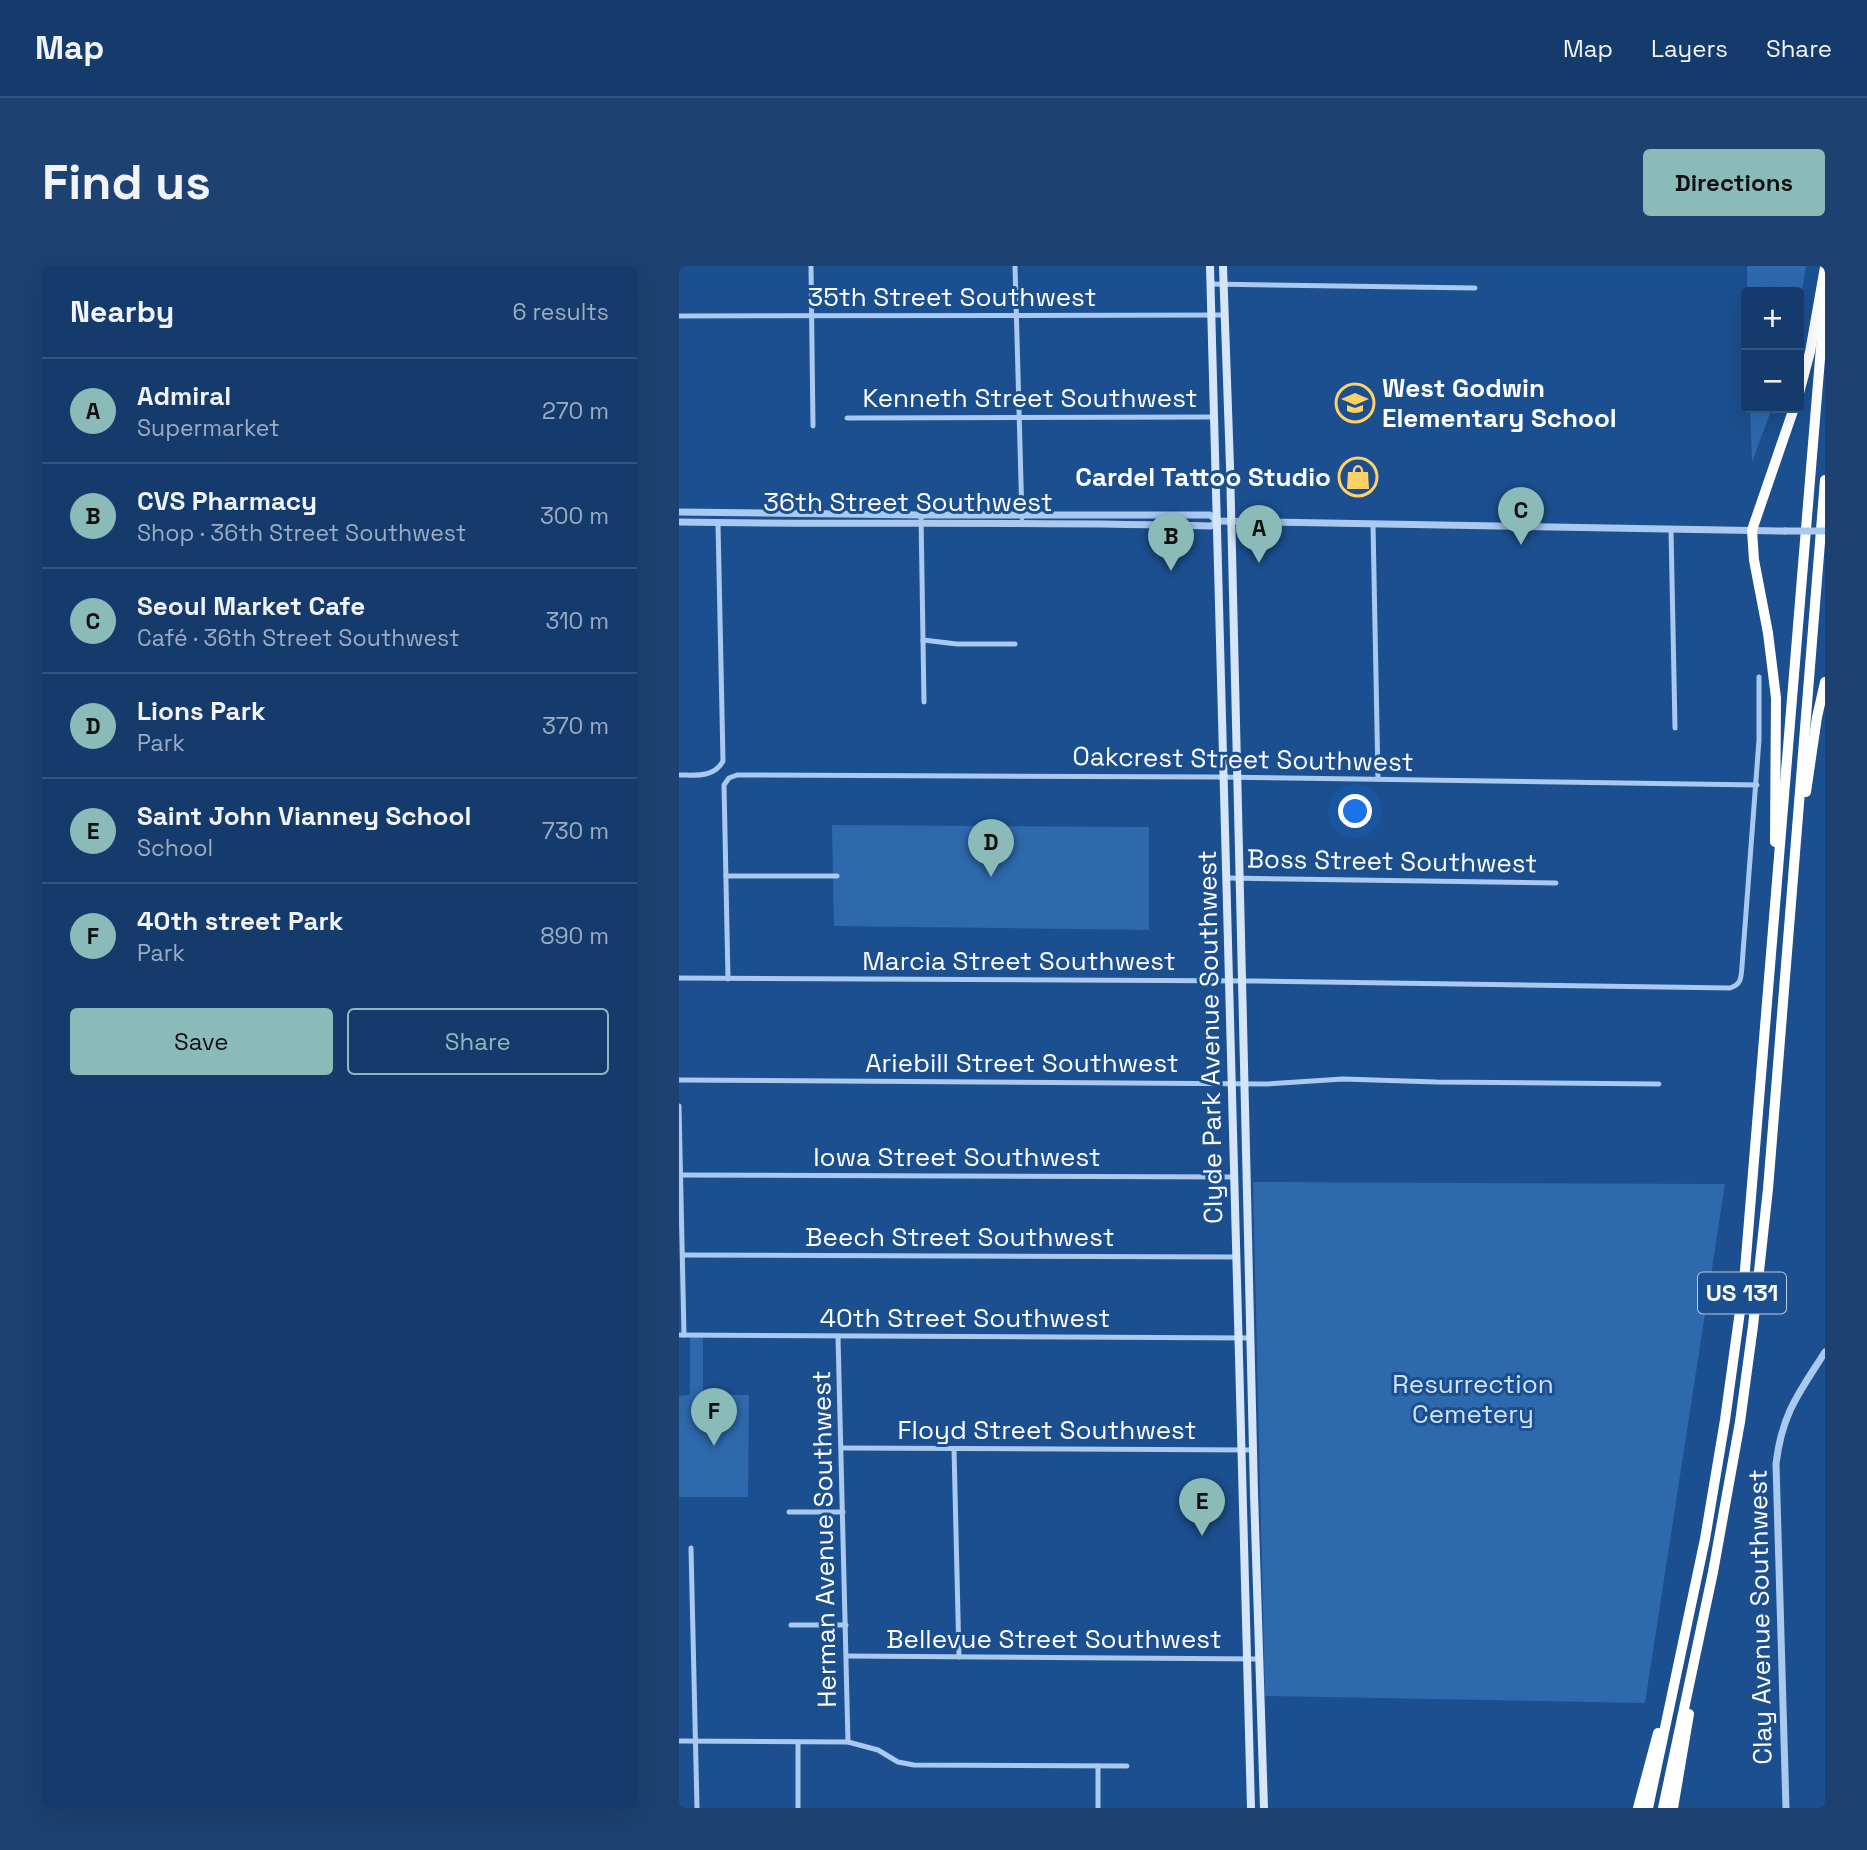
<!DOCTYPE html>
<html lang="en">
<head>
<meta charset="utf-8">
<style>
	body { margin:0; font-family:"Space Grotesk",sans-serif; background:#1d4271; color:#f1f3f6 }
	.controls { position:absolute; right:21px; top:21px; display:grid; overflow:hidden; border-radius:7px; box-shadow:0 7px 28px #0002 }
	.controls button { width:63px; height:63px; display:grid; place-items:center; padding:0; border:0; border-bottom:2px solid #33557e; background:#143b6b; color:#f1f3f6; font:35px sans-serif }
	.you { position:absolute; left:677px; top:546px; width:24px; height:24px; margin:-18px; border:5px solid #fff; border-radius:50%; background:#1a73e8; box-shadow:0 0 0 10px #1a73e833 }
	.badge { display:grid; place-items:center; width:46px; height:46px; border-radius:50%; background:#8bbbb9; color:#111; font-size:23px; font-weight:700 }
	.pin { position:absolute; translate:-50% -58px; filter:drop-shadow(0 2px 4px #0008) }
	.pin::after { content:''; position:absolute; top:37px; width:24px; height:21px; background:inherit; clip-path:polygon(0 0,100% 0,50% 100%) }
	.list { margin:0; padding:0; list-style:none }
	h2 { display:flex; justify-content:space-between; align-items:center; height:91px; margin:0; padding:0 28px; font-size:30px }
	h2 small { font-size:23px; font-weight:400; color:#9dadc1 }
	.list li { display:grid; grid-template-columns:46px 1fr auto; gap:21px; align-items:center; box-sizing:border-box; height:105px; padding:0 28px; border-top:2px solid #33557e }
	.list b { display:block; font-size:26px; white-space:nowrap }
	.list p { margin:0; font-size:23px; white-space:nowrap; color:#9dadc1 }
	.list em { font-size:23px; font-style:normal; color:#9dadc1 }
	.actions { display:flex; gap:14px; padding:21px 28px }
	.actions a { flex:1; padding:16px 0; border:2px solid #8bbbb9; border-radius:7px; text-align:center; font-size:24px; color:#8bbbb9 }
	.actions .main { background:#8bbbb9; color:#111 }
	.map { position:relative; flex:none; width:1146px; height:1542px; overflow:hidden; border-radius:7px }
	header { display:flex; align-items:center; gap:42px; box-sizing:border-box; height:98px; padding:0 35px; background:#143b6b; border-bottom:2px solid #33557e }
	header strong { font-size:33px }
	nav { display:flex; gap:38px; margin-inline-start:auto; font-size:24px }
	.intro { display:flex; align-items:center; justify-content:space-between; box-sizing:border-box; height:168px; padding:0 42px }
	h1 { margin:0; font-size:49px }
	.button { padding:18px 32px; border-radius:7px; background:#8bbbb9; color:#111; font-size:24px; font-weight:700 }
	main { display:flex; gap:42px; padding:0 42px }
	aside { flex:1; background:#143b6b; border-radius:7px; box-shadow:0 7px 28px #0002 }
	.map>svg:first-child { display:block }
</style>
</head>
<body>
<header>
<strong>Map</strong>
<nav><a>Map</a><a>Layers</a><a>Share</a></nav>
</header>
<div class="intro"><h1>Find us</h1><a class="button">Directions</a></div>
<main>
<aside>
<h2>Nearby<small>6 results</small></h2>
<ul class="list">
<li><span class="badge">A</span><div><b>Admiral</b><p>Supermarket</p></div><em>270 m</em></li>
<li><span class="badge">B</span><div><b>CVS Pharmacy</b><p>Shop · 36th Street Southwest</p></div><em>300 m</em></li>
<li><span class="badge">C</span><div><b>Seoul Market Cafe</b><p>Café · 36th Street Southwest</p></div><em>310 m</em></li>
<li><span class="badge">D</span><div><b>Lions Park</b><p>Park</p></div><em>370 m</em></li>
<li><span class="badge">E</span><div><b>Saint John Vianney School</b><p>School</p></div><em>730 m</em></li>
<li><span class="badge">F</span><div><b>40th street Park</b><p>Park</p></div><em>890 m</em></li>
</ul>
<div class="actions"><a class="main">Save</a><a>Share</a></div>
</aside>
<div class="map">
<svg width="1146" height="1542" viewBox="0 0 1146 1542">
	<rect width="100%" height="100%" fill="#1b4f8f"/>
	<g fill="#2e69ad">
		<polygon points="1068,0 1127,0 1120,42 1120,26 1068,26"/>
		<polygon points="1071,142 1093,142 1073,196"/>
		<polygon points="153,559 470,561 470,664 155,660"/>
		<polygon points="574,916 1046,918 966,1437 586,1430"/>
		<polygon points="24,1069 24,1129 70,1129 69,1231 0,1231 0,1130 11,1129 11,1071"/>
	</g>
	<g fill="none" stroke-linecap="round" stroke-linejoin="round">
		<g stroke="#a9c9ee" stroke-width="5">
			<polyline points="132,0 134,160"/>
			<polyline points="336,0 343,252"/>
			<polyline points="531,18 796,22"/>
			<polyline points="0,50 546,49"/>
			<polyline points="168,152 535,151"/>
			<polyline points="242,249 245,436"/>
			<polyline points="694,258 699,513"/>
			<polyline points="992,263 996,462"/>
			<polyline points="244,374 278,378 336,378"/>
			<path d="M0,509C16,509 35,512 44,495L39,257"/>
			<polyline points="47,610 158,610"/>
			<polyline points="549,612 877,617"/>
			<path d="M0,712L577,715L1051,722C1063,718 1062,711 1063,700L1080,474V411"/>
			<polyline points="49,713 45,519 50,512 58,509 537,511 1078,519"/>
			<polyline points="0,814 588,818 664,813 757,816 980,818"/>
			<polyline points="0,840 5,1069"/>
			<polyline points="1,909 555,911"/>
			<polyline points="4,989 557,991"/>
			<polyline points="0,1069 572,1072"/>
			<polyline points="159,1070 169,1476"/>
			<polyline points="162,1182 575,1184"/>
			<polyline points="275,1183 280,1391"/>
			<polyline points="110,1246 164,1246"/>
			<polyline points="12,1282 18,1542"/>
			<polyline points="112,1359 167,1359"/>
			<polyline points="168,1390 581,1393"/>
			<polyline points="0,1475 169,1476 199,1484 219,1496 235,1499 448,1500"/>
			<polyline points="119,1476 119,1542"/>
			<polyline points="419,1500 419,1542"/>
		</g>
		<g stroke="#a9c9ee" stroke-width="7">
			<polyline points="0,246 242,249 531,249 539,255 1106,265"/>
			<path d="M0,256C177,259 354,255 532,260L539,255"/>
			<path d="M1107,1542L1097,1198C1103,1147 1120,1127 1146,1086"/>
		</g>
		<g stroke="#d6e6fa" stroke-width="8">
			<polyline points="531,0 572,1542"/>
			<polyline points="544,0 551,200 575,1227 585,1542"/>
		</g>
		<g stroke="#fff" stroke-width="10">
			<polyline points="1120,127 1131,86 1146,1"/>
			<polyline points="1127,526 1138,451 1146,416"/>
			<polyline points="1096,576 1097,432 1089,367 1075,294 1073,264 1115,142"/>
			<polyline points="959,1542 979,1467"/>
			<polyline points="969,1542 1026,1273 1046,1154 1065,1016 1146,32"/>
			<polyline points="984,1542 1034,1306 1061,1156 1074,1060 1089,923 1146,214"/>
			<polyline points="994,1542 1010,1448"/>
		</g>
		<polyline stroke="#a9c9ee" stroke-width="7" points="1106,265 1146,265"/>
	</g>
	<defs>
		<symbol id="school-ring" viewBox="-11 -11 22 22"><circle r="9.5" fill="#1b4f8f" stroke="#ffd166" stroke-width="1.5"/><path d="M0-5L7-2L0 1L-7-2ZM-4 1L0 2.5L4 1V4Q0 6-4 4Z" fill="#ffd166"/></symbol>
		<symbol id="shop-ring" viewBox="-11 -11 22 22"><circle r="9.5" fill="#1b4f8f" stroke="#ffd166" stroke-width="1.5"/><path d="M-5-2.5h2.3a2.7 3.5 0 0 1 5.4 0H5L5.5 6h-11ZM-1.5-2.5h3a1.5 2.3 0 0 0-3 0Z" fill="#ffd166"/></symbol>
	</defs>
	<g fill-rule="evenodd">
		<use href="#school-ring" x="654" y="115" width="44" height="44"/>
		<use href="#shop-ring" x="657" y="189" width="44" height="44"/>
	</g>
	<g text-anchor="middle" stroke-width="6" stroke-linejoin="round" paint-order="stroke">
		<rect fill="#1b4f8f" stroke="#bbcadd" stroke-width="2" x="1019" y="1006.5" width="88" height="41" rx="5"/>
		<g font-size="24" font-weight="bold" fill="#fff">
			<text x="1063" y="1035">US 131</text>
		</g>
		<g font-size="26" fill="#fff" stroke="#1b4f8f">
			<text x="273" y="40">35th Street Southwest</text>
			<text x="351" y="141">Kenneth Street Southwest</text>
			<text x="229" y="245">36th Street Southwest</text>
			<text transform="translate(564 493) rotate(1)" y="9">Oakcrest Street Southwest</text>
			<text transform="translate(713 595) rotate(1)" y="9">Boss Street Southwest</text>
			<text x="340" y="704">Marcia Street Southwest</text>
			<text transform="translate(531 771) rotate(-91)" y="9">Clyde Park Avenue Southwest</text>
			<text x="343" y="806">Ariebill Street Southwest</text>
			<text x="278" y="900">Iowa Street Southwest</text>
			<text x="281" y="980">Beech Street Southwest</text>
			<text x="286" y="1061">40th Street Southwest</text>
			<text x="368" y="1173">Floyd Street Southwest</text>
			<text transform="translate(145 1273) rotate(-91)" y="9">Herman Avenue Southwest</text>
			<text transform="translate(1081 1351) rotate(-91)" y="9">Clay Avenue Southwest</text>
			<text x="375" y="1382">Bellevue Street Southwest</text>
		</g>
		<g font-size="26" font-weight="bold" fill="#fff" stroke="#1b4f8f" text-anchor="start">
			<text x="703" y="131">West Godwin<tspan x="703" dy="30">Elementary School</tspan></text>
			<text x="652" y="220" text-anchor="end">Cardel Tattoo Studio</text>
		</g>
		<g font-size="26" fill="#cfe3fa" stroke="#1b4f8f">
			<text x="794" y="1127">Resurrection<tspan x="794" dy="30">Cemetery</tspan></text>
		</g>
	</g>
</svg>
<div class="controls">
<button>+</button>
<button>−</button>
</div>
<div class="you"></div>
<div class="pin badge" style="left:580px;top:297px">A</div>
<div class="pin badge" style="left:492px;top:305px">B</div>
<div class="pin badge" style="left:842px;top:279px">C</div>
<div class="pin badge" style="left:312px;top:611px">D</div>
<div class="pin badge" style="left:523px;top:1270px">E</div>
<div class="pin badge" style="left:35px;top:1180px">F</div>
</div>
</main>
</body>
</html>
